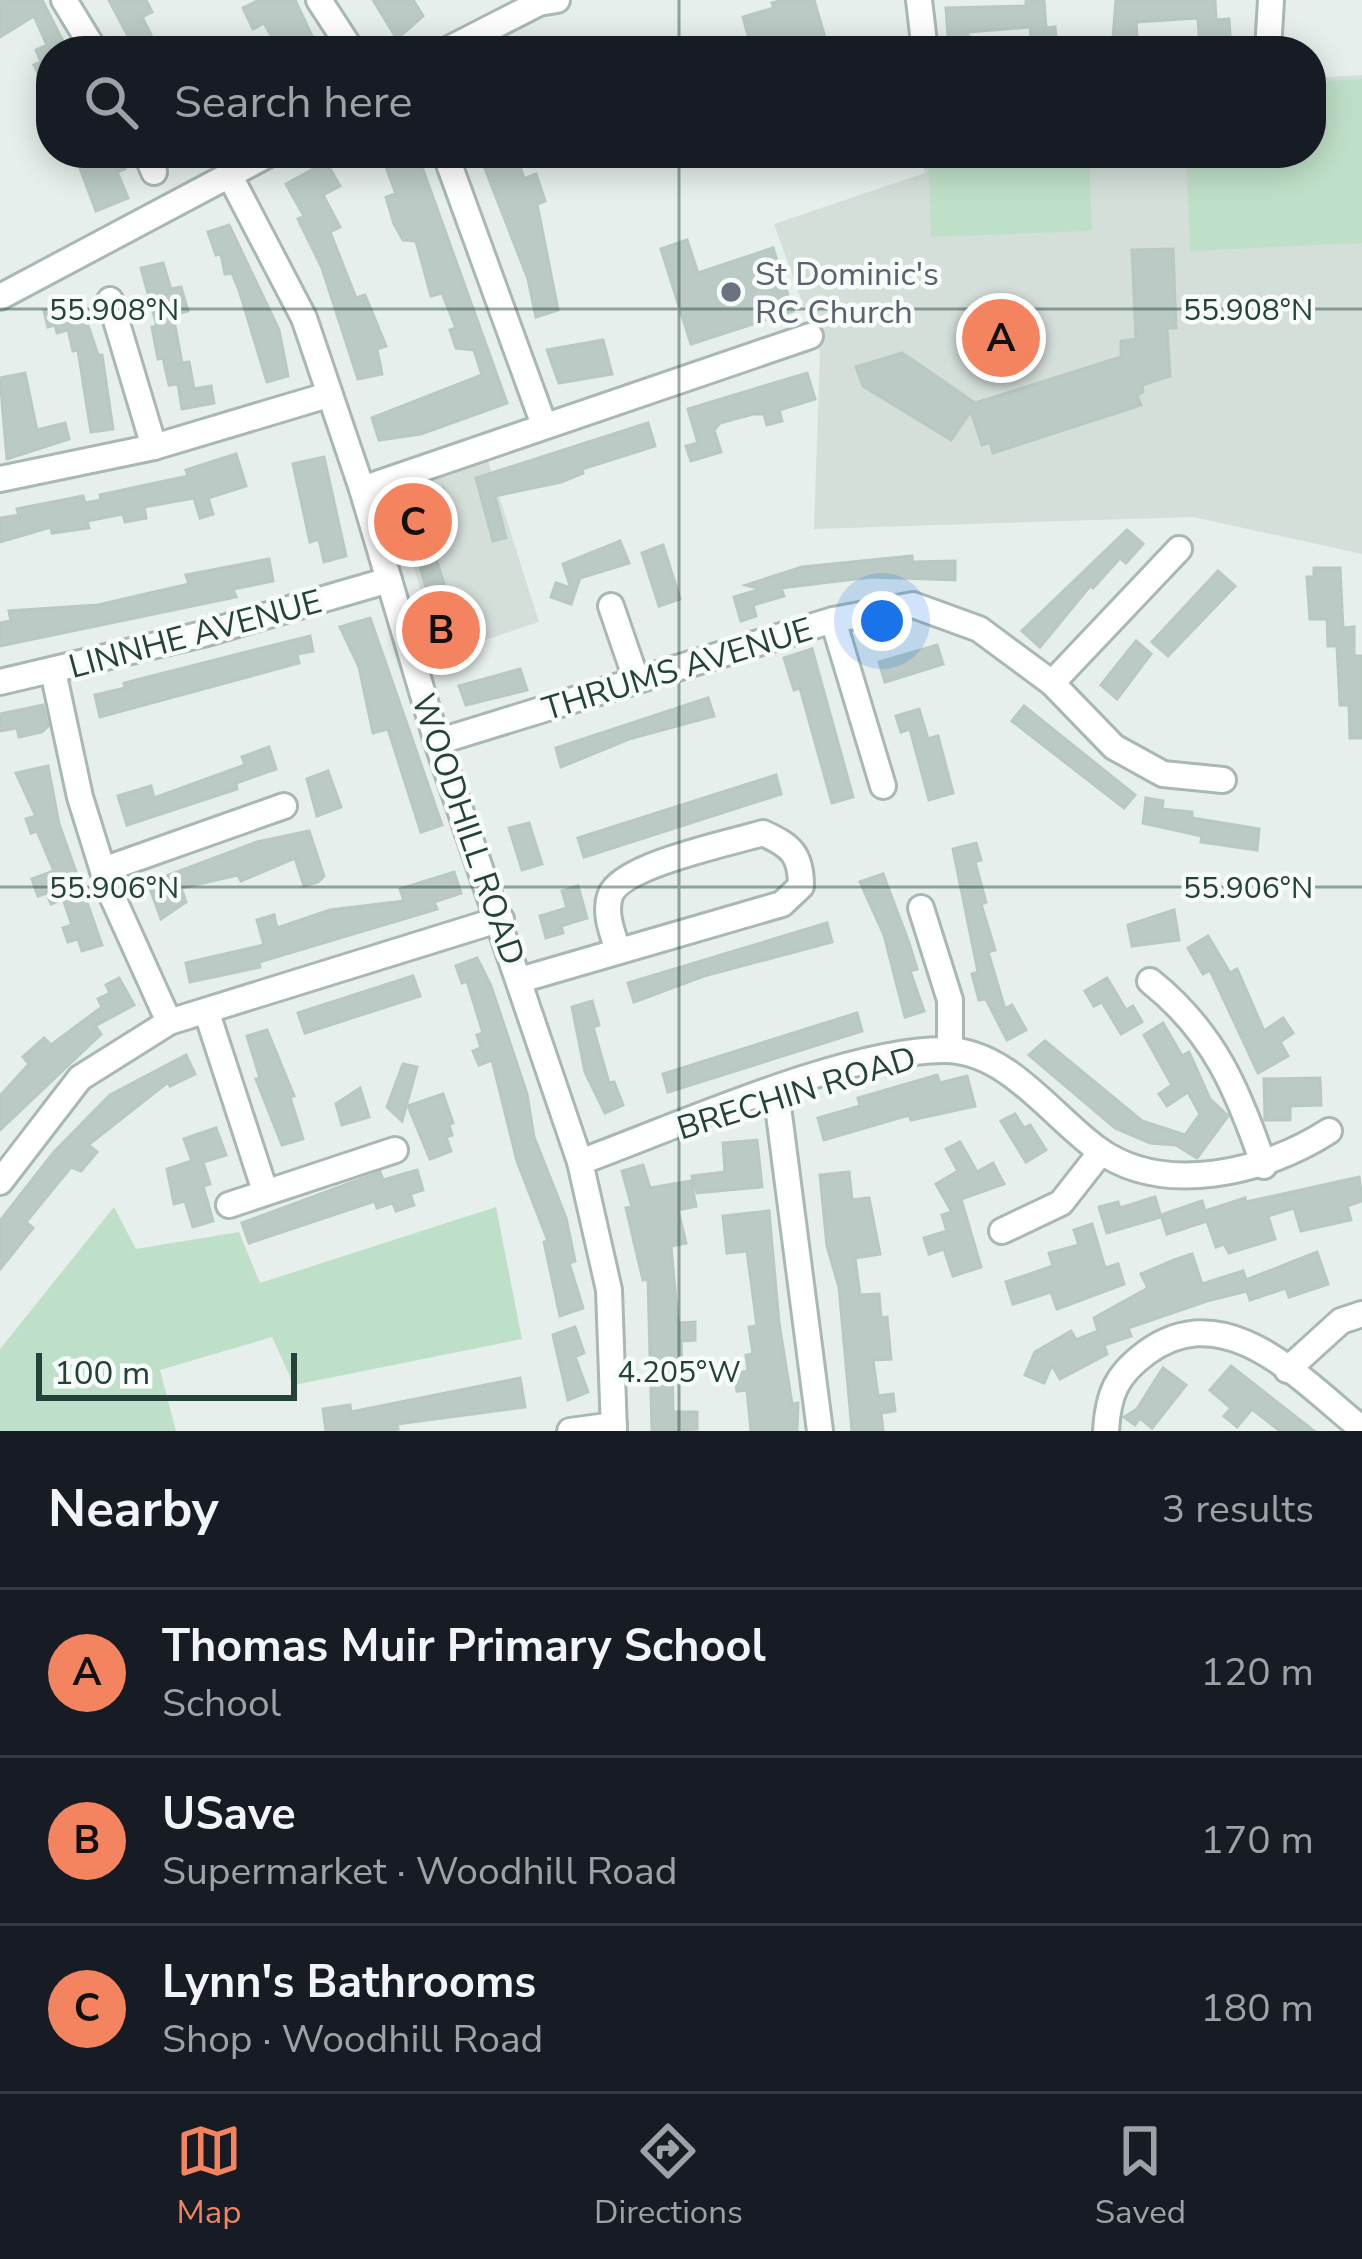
<!DOCTYPE html>
<html lang="en">
<head>
<meta charset="utf-8">
<style>
	body { margin:0; font-family:"Nunito Sans",sans-serif; background:#20242c; color:#f1f3f6 }
	.scale { position:absolute; left:36px; bottom:30px; width:261px; box-sizing:border-box; padding-left:12px; border:6px solid #24423a; border-top:0; font-size:33px; line-height:42px; white-space:nowrap; color:#24423a; -webkit-text-stroke:9px #f7fbf9; paint-order:stroke }
	.you { position:absolute; left:882px; top:621px; width:42px; height:42px; margin:-30px; border:9px solid #fff; border-radius:50%; background:#1a73e8; box-shadow:0 0 0 18px #1a73e833 }
	.badge { display:grid; place-items:center; width:78px; height:78px; border-radius:50%; background:#f4845f; color:#111; font-size:39px; font-weight:700 }
	.pin { position:absolute; translate:-50% -50%; border:6px solid #fff; box-shadow:0 3px 12px #0006 }
	.list { margin:0; padding:0; list-style:none }
	h2 { display:flex; justify-content:space-between; align-items:center; height:156px; margin:0; padding:0 48px; font-size:51px }
	h2 small { font-size:39px; font-weight:400; color:#9ea1a6 }
	.list li { display:grid; grid-template-columns:78px 1fr auto; gap:36px; align-items:center; box-sizing:border-box; height:168px; padding:0 48px; border-top:3px solid #363941 }
	.list b { display:block; font-size:45px; white-space:nowrap }
	.list p { margin:0; font-size:39px; white-space:nowrap; color:#9ea1a6 }
	.list em { font-size:39px; font-style:normal; color:#9ea1a6 }
	.icon { flex:none; width:66px; height:66px; fill:none; stroke:currentColor; stroke-width:2; stroke-linecap:round; stroke-linejoin:round }
	.map { position:relative; flex:none; width:1362px; height:1431px; overflow:hidden }
	.search { position:absolute; background:#171b24; box-shadow:0 6px 30px #0003; left:36px; right:36px; top:36px; height:132px; display:flex; align-items:center; gap:30px; box-sizing:border-box; padding:0 42px; border-radius:48px; color:#9ea1a6; font-size:45px }
	.sheet { height:660px; background:#171b24 }
	nav { display:flex; justify-content:space-around; align-items:center; box-sizing:border-box; height:168px; border-top:3px solid #363941; background:#171b24; font-size:33px; color:#9ea1a6 }
	nav a { display:grid; justify-items:center; gap:6px }
	nav .on { color:#f4845f }
	.map>svg:first-child { display:block }
</style>
</head>
<body>
<div class="map">
<svg width="1362" height="1431" viewBox="0 0 1362 1431">
	<rect width="100%" height="100%" fill="#e6efeb"/>
	<g fill="#d4dfda">
		<polygon points="1362,75 1362,554 1193,517 814,529 820,352 774,224 925,173 919,153 1311,153 1311,78"/>
		<polygon points="488,461 539,622 440,655 391,490"/>
	</g>
	<g fill="#bfe0c8">
		<polygon points="1362,79 1362,243 1190,251 1186,153 1311,153 1311,82"/>
		<polygon points="928,153 1089,153 1092,231 931,237"/>
		<polygon points="114,1207 136,1249 239,1232 260,1283 496,1207 522,1339 294,1385 272,1337 160,1370 176,1431 0,1431 0,1349"/>
	</g>
	<g fill="#bbcac4" stroke="#b8c9c2" stroke-width="3">
		<polygon points="0,0 42,0 68,51 51,51 51,83 48,76 41,80 34,65 41,62 36,50 47,45 34,16 0,37"/>
		<polygon points="109,0 146,0 152,12 142,17 159,51 136,51"/>
		<polygon points="259,0 295,0 319,51 280,51 264,23 253,29 243,8"/>
		<polygon points="373,0 413,0 423,16 397,39"/>
		<polygon points="783,0 814,0 829,51 803,51 799,37 752,50 743,17 774,8 772,3"/>
		<polygon points="1026,0 1044,0 1046,28 1055,27 1057,51 1032,51 1030,27 968,32 969,51 949,51 946,8 1026,6"/>
		<polygon points="1116,0 1215,0 1216,20 1229,19 1231,51 1200,51 1198,18 1136,22 1138,51 1112,51"/>
		<polygon points="118,153 125,169 117,172 128,198 96,211 80,168"/>
		<polygon points="399,153 417,153 507,403 421,434 379,440 372,418 482,375 474,350 456,348 450,330 456,328 442,293 431,296 416,241 403,240 394,224 386,197 396,194 386,167 387,157"/>
		<polygon points="479,153 516,153 524,179 536,174 545,201 537,204 558,310 536,317 528,279"/>
		<polygon points="326,162 340,186 323,195 340,227 330,232 356,298 365,295 386,346 377,349 382,374 358,379 322,268 298,219 304,216 286,184"/>
		<polygon points="229,225 279,330 288,376 267,382 239,290 232,273 225,274 221,254 216,255 208,232"/>
		<polygon points="687,240 698,273 773,248 793,311 691,344 661,249"/>
		<polygon points="1173,249 1176,328 1167,328 1170,376 1142,385 1143,392 1137,395 1141,405 993,453 990,442 982,445 971,411 951,440 863,386 856,367 902,353 975,403 1121,357 1121,341 1136,339 1132,250"/>
		<polygon points="163,263 171,289 181,287 188,311 173,315 182,363 189,362 194,389 211,386 214,403 182,409 178,384 169,385 163,358 158,359 152,327 157,326 141,268"/>
		<polygon points="80,302 98,355 102,355 113,429 91,432 78,350 73,351 68,330 57,333 55,325 48,327 44,311"/>
		<polygon points="603,340 612,374 559,383 547,350"/>
		<polygon points="25,373 37,430 65,423 69,439 7,459 0,378"/>
		<polygon points="807,373 815,399 779,410 782,421 767,425 764,414 753,414 720,423 714,430 721,452 691,461 686,446 698,443 688,409"/>
		<polygon points="648,423 655,446 582,469 583,473 561,482 495,496 506,538 493,541 476,478"/>
		<polygon points="236,454 246,486 208,498 213,514 200,518 194,498 144,507 146,518 125,522 123,514 87,521 89,528 52,533 51,527 0,542 0,518 19,515 17,509 83,496 85,503 101,500 100,495 188,476 186,470"/>
		<polygon points="324,457 346,556 324,562 319,539 310,542 293,464"/>
		<polygon points="443,488 452,515 425,524 460,634 441,639 401,501"/>
		<polygon points="1127,530 1143,544 1126,563 1120,558 1093,588 1090,586 1040,647 1022,631"/>
		<polygon points="620,541 629,563 580,578 571,604 551,597 556,583 571,588 563,564"/>
		<polygon points="663,545 680,599 659,606 642,553"/>
		<polygon points="912,556 912,562 955,561 955,580 871,577 781,588 784,596 753,605 756,616 741,621 734,597 761,589 746,585 802,567"/>
		<polygon points="269,559 273,581 233,589 236,597 0,646 0,623 11,621 9,611 98,605 189,584 186,575"/>
		<polygon points="1314,568 1340,568 1343,628 1354,627 1354,656 1362,656 1362,738 1350,738 1349,705 1340,705 1337,646 1328,646 1327,619 1310,619 1307,577 1314,577"/>
		<polygon points="1218,571 1235,586 1168,656 1152,642"/>
		<polygon points="370,618 442,825 421,832 388,729 373,733 359,667 340,627"/>
		<polygon points="310,636 313,651 297,654 299,663 100,717 95,695 125,688 124,683"/>
		<polygon points="1136,641 1151,654 1117,699 1101,685"/>
		<polygon points="937,645 943,664 885,682 879,662"/>
		<polygon points="812,649 853,797 832,803 800,688 794,690 784,658"/>
		<polygon points="520,669 527,690 466,705 459,686"/>
		<polygon points="708,698 714,716 629,739 561,767 556,748"/>
		<polygon points="43,705 48,726 42,732 19,737 17,728 0,731 0,714"/>
		<polygon points="1024,706 1135,795 1124,808 1012,721"/>
		<polygon points="919,709 928,739 938,736 953,793 929,800 910,729 901,732 896,716"/>
		<polygon points="269,747 276,769 236,783 237,789 127,825 118,796 151,786 154,798 245,765 242,757"/>
		<polygon points="48,766 59,824 102,945 82,951 78,939 68,942 63,928 72,925 63,899 51,904 47,893 38,896 32,879 54,871 37,831 31,833 26,819 36,816 16,773"/>
		<polygon points="328,771 341,807 317,816 307,779"/>
		<polygon points="776,775 781,794 584,857 578,838"/>
		<polygon points="1146,798 1163,801 1162,809 1192,812 1192,818 1259,829 1257,850 1201,842 1202,836 1143,823"/>
		<polygon points="529,823 542,864 522,870 509,828"/>
		<polygon points="309,831 324,876 318,882 304,886 295,858 241,881 238,875 181,888 186,902 161,919 148,883 257,842"/>
		<polygon points="976,843 981,860 975,862 986,902 981,904 995,950 988,952 1005,1009 1012,1005 1026,1030 1007,1040 986,999 979,1000 972,974 978,972 953,849"/>
		<polygon points="454,872 461,893 434,902 437,909 259,962 260,967 190,982 186,963 264,945 257,920 274,915 277,928 330,910 404,901 400,889"/>
		<polygon points="883,874 909,943 917,969 910,971 924,1011 905,1017 884,935 860,882"/>
		<polygon points="578,886 587,918 561,926 563,933 546,938 540,916 567,908 562,891"/>
		<polygon points="1174,910 1179,940 1132,946 1128,925"/>
		<polygon points="827,923 832,942 704,976 634,1002 628,983"/>
		<polygon points="1208,936 1230,973 1237,969 1264,1031 1283,1018 1293,1033 1280,1042 1288,1056 1258,1073 1210,970 1203,974 1188,948"/>
		<polygon points="477,958 491,986 527,1094 534,1137 566,1218 575,1261 569,1263 583,1308 560,1316 544,1242 548,1241 517,1161 492,1060 479,1065 473,1051 481,1048 477,1035 483,1033 467,981 462,983 456,966"/>
		<polygon points="413,976 420,996 305,1033 298,1013"/>
		<polygon points="119,978 134,1005 95,1026 101,1034 0,1130 0,1096 29,1064 23,1057 44,1038 51,1045 102,1007 98,999 110,993 106,985"/>
		<polygon points="1107,978 1126,1010 1133,1006 1142,1022 1121,1034 1102,1002 1094,1006 1085,991"/>
		<polygon points="592,1001 599,1025 593,1027 609,1083 614,1082 623,1105 605,1113 585,1072 572,1007"/>
		<polygon points="857,1013 862,1031 668,1092 663,1074"/>
		<polygon points="1163,1023 1182,1056 1189,1052 1210,1099 1228,1116 1197,1158 1176,1145 1150,1143 1115,1128 1029,1055 1045,1041 1142,1121 1185,1135 1200,1114 1188,1092 1167,1106 1159,1094 1172,1085 1144,1035"/>
		<polygon points="267,1030 294,1096 290,1097 303,1139 282,1145 256,1079 260,1078 247,1036"/>
		<polygon points="186,1055 195,1074 170,1086 168,1082 88,1145 97,1152 81,1171 71,1167 26,1222 33,1228 0,1269 0,1221 54,1152 110,1095"/>
		<polygon points="403,1064 417,1067 402,1121 387,1107"/>
		<polygon points="937,1075 940,1083 967,1076 975,1106 911,1120 909,1115 824,1140 818,1118 860,1106 858,1098"/>
		<polygon points="1320,1078 1321,1105 1290,1106 1290,1120 1265,1120 1264,1079"/>
		<polygon points="360,1088 369,1117 342,1125 336,1104"/>
		<polygon points="443,1094 453,1123 449,1125 452,1135 446,1137 451,1151 430,1159 408,1106"/>
		<polygon points="1015,1114 1024,1128 1030,1125 1046,1150 1026,1162 1001,1121"/>
		<polygon points="216,1128 226,1155 203,1162 210,1184 203,1186 213,1221 193,1227 185,1201 174,1204 167,1169 192,1161 184,1139"/>
		<polygon points="757,1140 762,1187 697,1193 692,1176 725,1172 723,1143"/>
		<polygon points="960,1142 977,1172 993,1163 1004,1184 961,1199 981,1267 953,1276 944,1249 929,1254 924,1238 947,1231 942,1215 952,1212 936,1184 958,1171 946,1149"/>
		<polygon points="643,1165 650,1188 691,1181 696,1206 678,1210 686,1243 671,1246 678,1323 695,1322 695,1340 681,1341 682,1368 672,1369 673,1412 697,1412 697,1429 652,1431 648,1279 643,1280 626,1208 632,1207 622,1171"/>
		<polygon points="417,1170 423,1190 410,1194 414,1205 396,1211 393,1203 377,1208 375,1201 249,1243 242,1223 380,1172 383,1180"/>
		<polygon points="849,1172 852,1200 869,1198 880,1254 855,1258 860,1295 879,1294 881,1318 887,1317 891,1359 873,1360 878,1396 893,1394 895,1411 881,1413 883,1431 852,1431 839,1287 827,1246 820,1175"/>
		<polygon points="1359,1177 1362,1201 1347,1206 1351,1220 1301,1231 1294,1208 1268,1216 1275,1239 1229,1253 1224,1244 1216,1247 1207,1221 1167,1234 1161,1215 1202,1201 1205,1211 1245,1198 1246,1202"/>
		<polygon points="1155,1197 1161,1217 1107,1233 1099,1207 1118,1202 1120,1208"/>
		<polygon points="769,1211 779,1323 792,1404 798,1403 797,1431 751,1431 747,1390 737,1391 734,1374 748,1371 746,1355 753,1354 749,1327 757,1326 747,1251 727,1253 723,1216"/>
		<polygon points="1092,1224 1105,1268 1118,1264 1124,1284 1057,1309 1051,1292 1013,1304 1006,1282 1053,1266 1049,1253 1079,1245 1074,1230"/>
		<polygon points="1317,1252 1328,1284 1289,1297 1286,1288 1250,1300 1247,1291 1207,1301 1128,1328 1131,1336 1104,1345 1107,1354 1060,1379 1052,1365 1044,1383 1025,1375 1035,1352 1071,1331 1076,1340 1098,1331 1094,1318 1148,1288 1141,1274 1174,1260 1192,1254 1202,1284 1243,1271 1246,1280"/>
		<polygon points="575,1327 584,1353 575,1357 588,1392 568,1400 553,1335"/>
		<polygon points="1231,1366 1264,1392 1314,1431 1280,1431 1252,1409 1237,1427 1224,1416 1231,1408 1210,1390"/>
		<polygon points="1163,1368 1186,1385 1152,1428 1140,1418 1135,1425 1124,1417 1137,1409"/>
		<polygon points="520,1378 525,1407 397,1424 398,1429 383,1431 326,1431 323,1409 350,1405 351,1412"/>
	</g>
	<g fill="none" stroke-linecap="round" stroke-linejoin="round">
		<defs>
			<g id="minor">
				<polyline points="64,0 95,51"/>
				<polyline points="319,0 352,51"/>
				<polyline points="919,0 925,51"/>
				<polyline points="1268,50 1271,0"/>
				<polyline points="445,51 539,3 557,0"/>
				<polyline points="146,153 154,172"/>
				<polyline points="445,153 544,425"/>
				<polyline points="231,178 304,318 362,489 437,742 580,1162 609,1290 614,1431"/>
				<polyline points="0,297 271,153"/>
				<polyline points="110,300 154,447"/>
				<polyline points="0,479 154,447 328,395"/>
				<polyline points="362,489 810,336"/>
				<polyline points="611,606 636,679"/>
				<polyline points="833,620 883,786"/>
				<polyline points="53,671 80,797 108,887 169,1022"/>
				<polyline points="0,682 203,634 389,580"/>
				<polyline points="1052,683 1179,549"/>
				<polyline points="437,742 833,620 913,605 979,629 1052,683 1114,747 1163,774 1223,780"/>
				<polyline points="103,870 284,806"/>
				<polyline points="921,908 950,1000 950,1050"/>
				<path d="M520,980L782,904L801,886C801,854 791,846 763,833C730,843 620,865 610,896C604,914 613,934 618,951"/>
				<path d="M1150,981C1214,1032 1238,1090 1264,1166"/>
				<polyline points="207,1013 265,1191"/>
				<polyline points="776,1091 820,1431"/>
				<path d="M580,1162C676,1127 850,1048 947,1050C1008,1052 1050,1114 1096,1148C1163,1198 1266,1172 1329,1131"/>
				<polyline points="0,1182 80,1078 169,1022 501,919"/>
				<polyline points="229,1205 395,1150"/>
				<polyline points="1002,1231 1061,1203 1101,1152"/>
				<polyline points="1287,1370 1341,1321 1362,1314"/>
				<polyline points="570,1431 614,1425"/>
				<path d="M1106,1431C1108,1395 1116,1375 1146,1353C1226,1294 1302,1381 1362,1429"/>
			</g>
		</defs>
		<use href="#minor" stroke="#a8b8b2" stroke-width="30"/>
		<use href="#minor" stroke="#fff" stroke-width="24"/>
	</g>
	<path fill="none" stroke="#24423a" stroke-width="3" stroke-opacity="0.45" d="M679,0V51M679,153V1431M0,309H1362M0,887H1362"/>
	<circle fill="#6b7280" stroke="#f7fbf9" stroke-width="4.5" cx="731" cy="292" r="12"/>
	<g text-anchor="middle" stroke-width="9" stroke-linejoin="round" paint-order="stroke">
		<g font-size="33" fill="#5b616d" stroke="#f7fbf9" text-anchor="start">
			<text x="755" y="285">St Dominic's<tspan x="755" dy="38">RC Church</tspan></text>
		</g>
		<g font-size="33" fill="#24423a" stroke="#f7fbf9">
			<text transform="translate(195 633) rotate(-15)" y="12">LINNHE AVENUE</text>
			<text transform="translate(677 668) rotate(-17)" y="12">THRUMS AVENUE</text>
			<text transform="translate(469 829) rotate(71)" y="12">WOODHILL ROAD</text>
			<text transform="translate(796 1092) rotate(-17)" y="12">BRECHIN ROAD</text>
		</g>
	</g>
	<g font-size="30" text-anchor="middle" fill="#24423a" stroke="#f7fbf9" stroke-width="9" stroke-linejoin="round" paint-order="stroke">
		<text x="114" y="320">55.908°N</text>
		<text x="1248" y="320">55.908°N</text>
		<text x="114" y="898">55.906°N</text>
		<text x="1248" y="898">55.906°N</text>
		<text x="679" y="1382">4.205°W</text>
	</g>
</svg>
<div class="scale">100 m</div>
<div class="you"></div>
<div class="pin badge" style="left:1001px;top:338px">A</div>
<div class="pin badge" style="left:441px;top:630px">B</div>
<div class="pin badge" style="left:413px;top:522px">C</div>
<div class="search"><svg class="icon" aria-label="search" viewBox="0 0 24 24"><circle cx="10" cy="10" r="6"/><path d="M15 15l6 6"/></svg>Search here</div>
</div>
<section class="sheet">
<h2>Nearby<small>3 results</small></h2>
<ul class="list">
<li><span class="badge">A</span><div><b>Thomas Muir Primary School</b><p>School</p></div><em>120 m</em></li>
<li><span class="badge">B</span><div><b>USave</b><p>Supermarket · Woodhill Road</p></div><em>170 m</em></li>
<li><span class="badge">C</span><div><b>Lynn's Bathrooms</b><p>Shop · Woodhill Road</p></div><em>180 m</em></li>
</ul>
</section>
<nav>
<a class="on"><svg class="icon" aria-label="map" viewBox="0 0 24 24"><path d="M3 6l6-2 6 2 6-2v14l-6 2-6-2-6 2zM9 4v14M15 6v14"/></svg>Map</a>
<a><svg class="icon" aria-label="directions" viewBox="0 0 24 24"><path d="M12 3l9 9-9 9-9-9zM9 14v-3h6M13 9l2 2-2 2"/></svg>Directions</a>
<a><svg class="icon" aria-label="saved" viewBox="0 0 24 24"><path d="M7 4h10v16l-5-4-5 4z"/></svg>Saved</a>
</nav>
</body>
</html>
